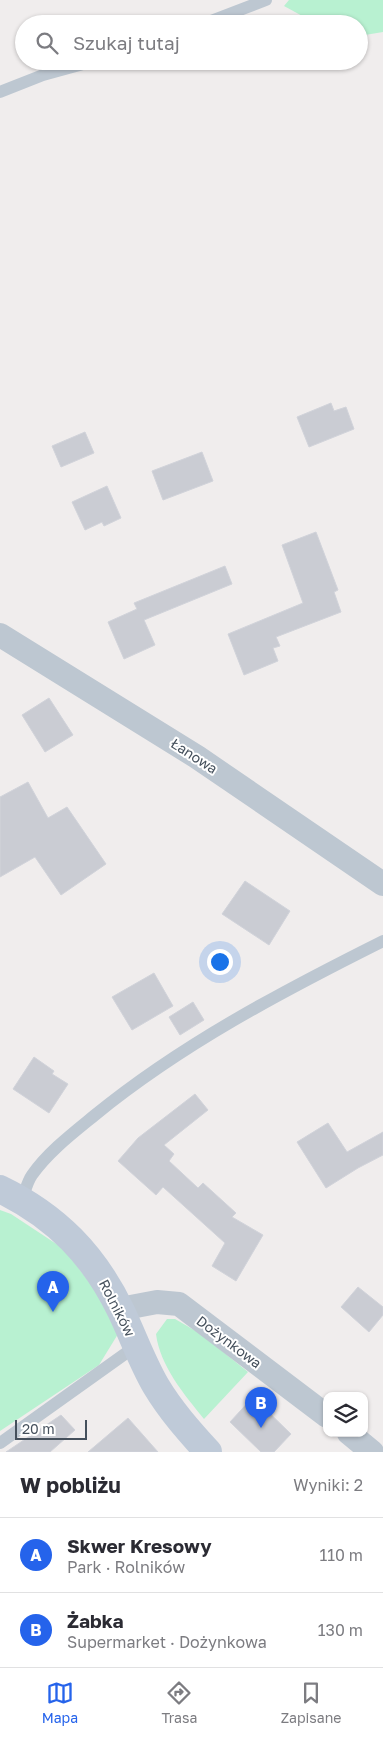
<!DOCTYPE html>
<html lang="pl">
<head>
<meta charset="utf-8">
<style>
	body { margin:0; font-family:"Golos Text",sans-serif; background:#f7f7f7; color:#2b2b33 }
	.controls { position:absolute; right:15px; bottom:15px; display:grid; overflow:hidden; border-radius:10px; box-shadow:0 1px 4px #0004 }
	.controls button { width:45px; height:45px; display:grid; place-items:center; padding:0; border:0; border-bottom:1px solid #e1e1e2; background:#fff; color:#2b2b33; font:25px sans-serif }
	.scale { position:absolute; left:15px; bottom:12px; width:72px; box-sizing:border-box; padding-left:5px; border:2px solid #45505c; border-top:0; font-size:14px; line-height:18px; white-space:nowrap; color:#45505c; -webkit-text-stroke:4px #fff; paint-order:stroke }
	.you { position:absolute; left:219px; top:961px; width:18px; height:18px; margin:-12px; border:4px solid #fff; border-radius:50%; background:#1a73e8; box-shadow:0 0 0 8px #1a73e833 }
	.badge { display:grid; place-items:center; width:32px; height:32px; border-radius:50%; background:#2563eb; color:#fff; font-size:16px; font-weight:700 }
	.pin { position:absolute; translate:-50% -41px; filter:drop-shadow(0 1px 2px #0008) }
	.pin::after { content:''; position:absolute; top:26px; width:18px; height:15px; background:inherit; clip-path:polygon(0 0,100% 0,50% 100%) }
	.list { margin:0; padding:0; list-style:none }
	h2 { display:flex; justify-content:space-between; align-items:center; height:65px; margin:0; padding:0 20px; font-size:21px }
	h2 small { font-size:16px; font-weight:400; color:#7c7c81 }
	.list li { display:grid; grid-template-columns:32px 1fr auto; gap:15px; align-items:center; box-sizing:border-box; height:75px; padding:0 20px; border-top:1px solid #e1e1e2 }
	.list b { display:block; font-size:19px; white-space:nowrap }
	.list p { margin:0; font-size:16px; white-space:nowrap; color:#7c7c81 }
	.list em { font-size:16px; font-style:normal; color:#7c7c81 }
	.icon { flex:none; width:28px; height:28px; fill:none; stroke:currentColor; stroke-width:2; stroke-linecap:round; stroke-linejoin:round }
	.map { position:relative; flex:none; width:383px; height:1452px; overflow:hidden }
	.search { position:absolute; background:#fff; box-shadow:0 1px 4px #0004; left:15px; right:15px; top:15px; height:55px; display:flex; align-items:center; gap:12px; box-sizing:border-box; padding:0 18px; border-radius:28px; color:#7c7c81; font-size:19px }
	.sheet { height:215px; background:#fff }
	nav { display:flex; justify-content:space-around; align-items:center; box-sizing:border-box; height:70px; border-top:1px solid #e1e1e2; background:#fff; font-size:14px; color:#7c7c81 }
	nav a { display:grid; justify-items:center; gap:2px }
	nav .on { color:#2563eb }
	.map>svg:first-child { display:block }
</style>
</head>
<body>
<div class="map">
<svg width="383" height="1452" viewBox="0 0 383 1452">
	<rect width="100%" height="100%" fill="#f0eded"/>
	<g fill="#b8f1d1">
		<polygon points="289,0 383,0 383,32 359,36 359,24 317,24 284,6"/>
		<polygon points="0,1210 11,1214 64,1249 96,1291 118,1334 99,1365 0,1431"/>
		<path d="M167,1319H175L201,1334L248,1372L204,1419C184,1394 160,1366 156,1334Z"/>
	</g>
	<g fill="#caccd3" stroke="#d1d3da">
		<polygon points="331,403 334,411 346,407 354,429 309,447 297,417"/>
		<polygon points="85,432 94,453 61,467 52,446"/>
		<polygon points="202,452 213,481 163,500 152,471"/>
		<polygon points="107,486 121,518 104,526 102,522 85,530 72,502"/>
		<polygon points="316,532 338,590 334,592 341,612 276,637 280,646 273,648 278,661 244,675 228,634 303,603 282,545"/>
		<polygon points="225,566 232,584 144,620 155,645 124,659 108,622 137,609 134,603"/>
		<polygon points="49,698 73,735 45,752 22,715"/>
		<polygon points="28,782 48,818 67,807 106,864 61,895 35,857 0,877 0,797"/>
		<polygon points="245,881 290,911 269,945 222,914"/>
		<polygon points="154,973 173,1006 132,1030 112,997"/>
		<polygon points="193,1002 204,1020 180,1035 169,1017"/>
		<polygon points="34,1057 54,1071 52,1074 68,1084 49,1113 13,1089"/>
		<polygon points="195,1094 208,1110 164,1145 174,1154 169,1161 198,1188 203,1183 236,1213 232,1217 263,1235 236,1281 212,1266 225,1243 163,1187 156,1195 118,1161 138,1138"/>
		<polygon points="328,1123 347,1152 383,1132 383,1155 358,1168 326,1188 297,1142"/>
		<polygon points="358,1287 383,1307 383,1315 369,1332 341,1307"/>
		<polygon points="253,1397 291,1434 274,1452 261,1452 230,1422"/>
		<polygon points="61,1415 75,1430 50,1452 6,1452"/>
		<polygon points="128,1418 158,1452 88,1452"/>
	</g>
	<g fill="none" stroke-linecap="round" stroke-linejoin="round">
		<g stroke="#bdc7d1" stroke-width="12">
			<polyline points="203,24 266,0"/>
			<polyline points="0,92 43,75 94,61"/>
			<path d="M22,1200C25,1192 27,1182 32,1175C48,1152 73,1133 95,1115C182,1044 283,991 383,941"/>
			<polyline points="0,1443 136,1346"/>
		</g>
		<g stroke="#bdc7d1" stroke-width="24">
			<polyline points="0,635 197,757 383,884"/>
			<polyline points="120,1309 157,1302 179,1304 327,1416"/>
			<polyline points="349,1433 372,1452"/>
		</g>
		<path stroke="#bfcad8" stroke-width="28" d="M0,1189C56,1216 94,1255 121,1311C133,1336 142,1362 156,1386C171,1411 189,1431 208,1452"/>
	</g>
	<g text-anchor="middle" stroke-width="4" stroke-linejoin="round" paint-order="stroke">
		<g font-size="14" fill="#45505c" stroke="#fff">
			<text transform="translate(194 756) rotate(33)" y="5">Łanowa</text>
			<text transform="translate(117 1308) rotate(63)" y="5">Rolników</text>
			<text transform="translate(229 1342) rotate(37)" y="5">Dożynkowa</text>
		</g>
	</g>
</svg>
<div class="controls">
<button><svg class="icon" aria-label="layers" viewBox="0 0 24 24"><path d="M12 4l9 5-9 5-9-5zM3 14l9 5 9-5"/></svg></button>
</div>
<div class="scale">20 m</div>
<div class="you"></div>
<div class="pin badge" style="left:53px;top:1312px">A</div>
<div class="pin badge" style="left:261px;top:1428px">B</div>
<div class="search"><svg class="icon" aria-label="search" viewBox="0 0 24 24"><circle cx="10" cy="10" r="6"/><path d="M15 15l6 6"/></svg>Szukaj tutaj</div>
</div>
<section class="sheet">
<h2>W pobliżu<small>Wyniki: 2</small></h2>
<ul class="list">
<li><span class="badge">A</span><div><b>Skwer Kresowy</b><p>Park · Rolników</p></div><em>110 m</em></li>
<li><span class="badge">B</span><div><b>Żabka</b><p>Supermarket · Dożynkowa</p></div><em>130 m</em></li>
</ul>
</section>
<nav>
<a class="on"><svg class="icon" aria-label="map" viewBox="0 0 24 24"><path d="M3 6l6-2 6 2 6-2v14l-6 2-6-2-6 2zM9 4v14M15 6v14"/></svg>Mapa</a>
<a><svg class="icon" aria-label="directions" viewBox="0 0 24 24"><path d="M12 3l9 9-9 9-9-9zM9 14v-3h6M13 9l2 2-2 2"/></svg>Trasa</a>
<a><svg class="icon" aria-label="saved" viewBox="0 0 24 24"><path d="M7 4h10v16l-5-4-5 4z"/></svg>Zapisane</a>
</nav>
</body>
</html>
